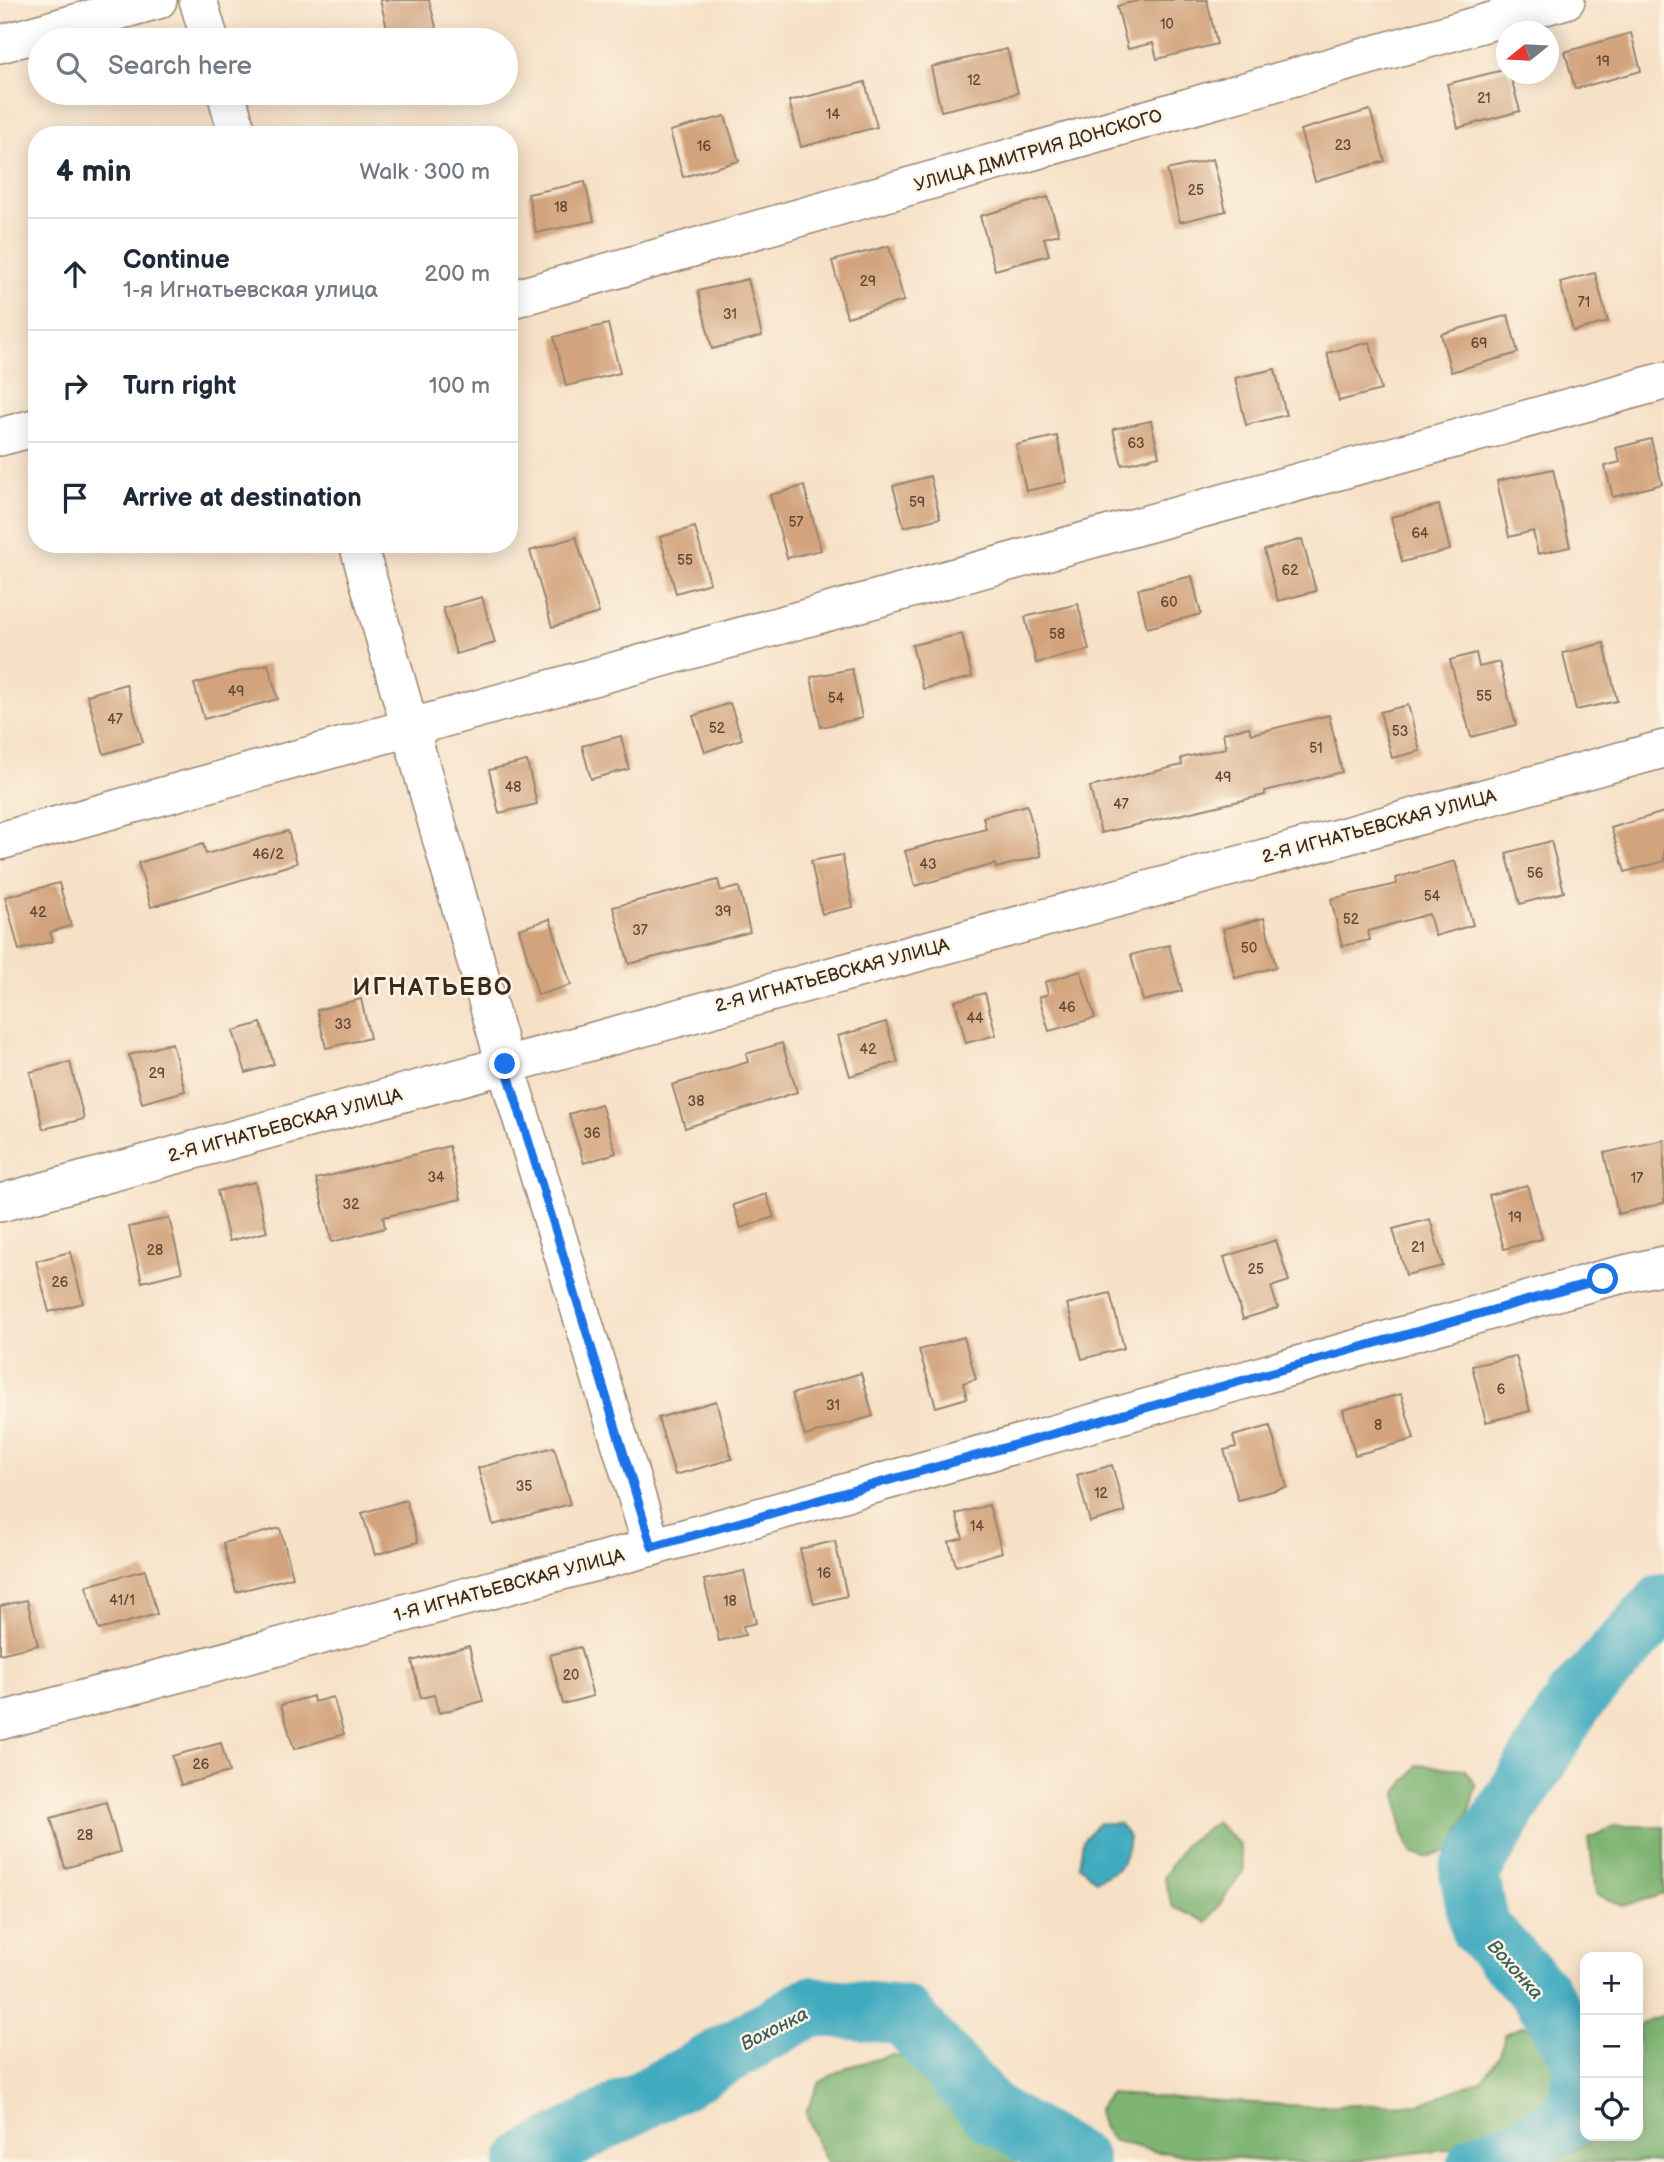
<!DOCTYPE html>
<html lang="en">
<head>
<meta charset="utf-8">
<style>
	body { margin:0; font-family:"Balsamiq Sans",sans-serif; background:#f2f2f3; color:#1f2937 }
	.controls { position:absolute; right:21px; bottom:21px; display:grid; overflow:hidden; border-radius:14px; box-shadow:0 4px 18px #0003 }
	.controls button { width:63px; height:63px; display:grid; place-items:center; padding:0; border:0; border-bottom:2px solid #e0e1e3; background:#fff; color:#1f2937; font:35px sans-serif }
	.compass { position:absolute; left:1496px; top:21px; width:63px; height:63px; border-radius:50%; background:#fff; box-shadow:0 4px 18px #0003; rotate:252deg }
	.stop { position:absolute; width:21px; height:21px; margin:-16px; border:5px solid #1a73e8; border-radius:50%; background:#fff }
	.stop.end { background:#1a73e8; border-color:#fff; box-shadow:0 2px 7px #0008 }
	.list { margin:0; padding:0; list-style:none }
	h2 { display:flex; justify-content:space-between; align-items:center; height:91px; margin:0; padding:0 28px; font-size:30px }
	h2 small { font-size:23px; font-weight:400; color:#747a83 }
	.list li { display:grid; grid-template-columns:46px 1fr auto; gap:21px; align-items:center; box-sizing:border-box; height:112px; padding:0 28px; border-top:2px solid #e0e1e3 }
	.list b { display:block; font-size:26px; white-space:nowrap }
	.list p { margin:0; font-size:23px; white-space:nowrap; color:#747a83 }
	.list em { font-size:23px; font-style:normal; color:#747a83 }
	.icon { flex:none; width:38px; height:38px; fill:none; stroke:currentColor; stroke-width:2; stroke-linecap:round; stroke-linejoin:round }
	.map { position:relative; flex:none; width:1664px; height:2162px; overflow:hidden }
	.search { position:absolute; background:#fff; box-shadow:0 4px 18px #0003; left:28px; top:28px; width:490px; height:77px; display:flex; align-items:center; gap:18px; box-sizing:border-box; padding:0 24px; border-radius:38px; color:#747a83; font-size:26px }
	.panel { position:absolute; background:#fff; box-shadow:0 4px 18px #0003; left:28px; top:126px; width:490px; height:427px; border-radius:28px }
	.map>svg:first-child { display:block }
</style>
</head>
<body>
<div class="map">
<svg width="1664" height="2162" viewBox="0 0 1664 2162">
	<rect width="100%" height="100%" fill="#fcf5e5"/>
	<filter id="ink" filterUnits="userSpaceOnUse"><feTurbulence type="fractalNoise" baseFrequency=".0143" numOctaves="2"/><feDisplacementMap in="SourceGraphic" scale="14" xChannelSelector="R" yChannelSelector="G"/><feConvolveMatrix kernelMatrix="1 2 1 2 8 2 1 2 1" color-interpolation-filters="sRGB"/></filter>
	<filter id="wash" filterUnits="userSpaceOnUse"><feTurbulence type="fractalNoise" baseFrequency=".00686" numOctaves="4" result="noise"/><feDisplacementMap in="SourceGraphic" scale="28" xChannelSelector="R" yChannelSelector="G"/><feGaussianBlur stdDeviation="1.57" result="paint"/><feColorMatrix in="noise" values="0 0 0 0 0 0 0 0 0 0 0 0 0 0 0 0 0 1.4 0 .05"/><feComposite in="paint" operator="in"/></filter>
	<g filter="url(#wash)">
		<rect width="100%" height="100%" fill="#f6e0c6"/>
		<g fill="#7eb472" stroke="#5c6f48" stroke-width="2">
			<polygon points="1417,1765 1464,1769 1476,1785 1469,1813 1449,1851 1425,1858 1412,1853 1403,1834 1397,1793"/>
			<polygon points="1216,1822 1239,1844 1244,1870 1207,1922 1173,1907 1164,1877 1185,1844"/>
			<polygon points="1615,1826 1664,1826 1664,1894 1623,1906 1596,1894 1589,1838"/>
			<polygon points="1664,2015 1664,2162 1554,2162 1595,2139 1597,2136 1638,2136 1638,2027 1651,2019"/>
			<polygon points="1524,2026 1545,2040 1560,2058 1554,2093 1519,2124 1453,2148 1344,2162 1276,2162 1157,2152 1112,2140 1103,2128 1097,2110 1110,2094 1303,2106 1420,2104 1482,2080 1500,2055 1505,2034"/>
			<polygon points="893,2055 923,2062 978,2115 1012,2154 1034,2162 827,2162 817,2143 806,2112 819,2083 847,2067"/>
		</g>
		<path fill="#3faabf" stroke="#3d6a6e" stroke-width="2" d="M1099,1823H1119L1129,1837C1126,1863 1121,1872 1096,1880L1079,1865L1083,1840Z"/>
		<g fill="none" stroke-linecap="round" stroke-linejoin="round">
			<g stroke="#3faabf" stroke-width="60">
				<polyline points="526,2162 697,2071 811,2006 903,2015 992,2113 1078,2162"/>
				<polyline points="1478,2162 1520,2149 1577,2113 1583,2058 1542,1995 1480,1928 1469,1873 1574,1701 1664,1603"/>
			</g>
		</g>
		<g id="blocks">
			<g fill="#d2a37c">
				<polygon points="380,0 429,0 438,35 419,40 390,40"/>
				<polygon points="1141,0 1207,0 1217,44 1157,59 1153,43 1128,49 1117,6"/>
				<polygon points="1631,33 1641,71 1575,89 1565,52"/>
				<polygon points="1007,49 1018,93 941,111 931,67"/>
				<polygon points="1507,69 1507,74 1510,74 1520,111 1458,128 1447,84"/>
				<polygon points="865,82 877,127 801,147 789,101"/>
				<polygon points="1370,110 1385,161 1315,181 1300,130"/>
				<polygon points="725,116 739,161 683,177 670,131"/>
				<polygon points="1213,159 1226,211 1180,222 1167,170"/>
				<polygon points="585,182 594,221 536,233 528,194"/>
				<polygon points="1048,197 1059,234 1044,238 1049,255 995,270 980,216"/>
				<polygon points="889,246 904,301 847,317 832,261"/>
				<polygon points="1595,273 1608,322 1573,331 1560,282"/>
				<polygon points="748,279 762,336 712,349 698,291"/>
				<polygon points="1508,315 1518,353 1451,372 1441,334"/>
				<polygon points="608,324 620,373 566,386 554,337"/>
				<polygon points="1370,342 1381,390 1339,401 1327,353"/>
				<polygon points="1275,369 1286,415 1246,425 1235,378"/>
				<polygon points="1151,421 1159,456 1122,465 1113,429"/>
				<polygon points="1057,436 1067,482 1026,491 1016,445"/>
				<polygon points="1651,439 1662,484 1613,497 1605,466 1620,462 1616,448"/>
				<polygon points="1553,469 1570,547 1538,554 1533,531 1509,537 1497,481"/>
				<polygon points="930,476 940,518 904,527 893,486"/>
				<polygon points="804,486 821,550 787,558 770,495"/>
				<polygon points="1439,505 1450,550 1402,562 1391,517"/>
				<polygon points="695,527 710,583 676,593 660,537"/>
				<polygon points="576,537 599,613 552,627 530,551"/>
				<polygon points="1302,539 1316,591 1278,601 1264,550"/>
				<polygon points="1192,576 1201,614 1147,628 1138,589"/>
				<polygon points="482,597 495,643 456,654 443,608"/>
				<polygon points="1078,604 1089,650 1036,663 1025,617"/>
				<polygon points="962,634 972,677 923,689 912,645"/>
				<polygon points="1604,643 1617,701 1576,710 1563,653"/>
				<polygon points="1476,653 1479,667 1499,662 1516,725 1471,737 1450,660"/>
				<polygon points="268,664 278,699 204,719 194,684"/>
				<polygon points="852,669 862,718 821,727 811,677"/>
				<polygon points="126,684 143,742 104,754 87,695"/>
				<polygon points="730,703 742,739 705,752 693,716"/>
				<polygon points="1408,705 1420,751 1392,758 1380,712"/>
				<polygon points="1329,715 1342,772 1265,791 1265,795 1101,833 1090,787 1182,765 1181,758 1226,748 1223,733 1249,727 1251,734"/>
				<polygon points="621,736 629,769 591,779 582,746"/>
				<polygon points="527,761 537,804 499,813 489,770"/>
				<polygon points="1027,805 1041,856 996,868 995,864 915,886 905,851 986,829 983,817"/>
				<polygon points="1664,812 1664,861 1625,872 1611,828"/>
				<polygon points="288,831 297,863 151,907 138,863 203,844 206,854"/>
				<polygon points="1551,841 1564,892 1520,904 1506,853"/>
				<polygon points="842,855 853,907 822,914 811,861"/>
				<polygon points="1455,861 1473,925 1435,936 1429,914 1368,931 1370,940 1342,946 1331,899 1397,884 1396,878"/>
				<polygon points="718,880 721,891 739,887 750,932 629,964 613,907"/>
				<polygon points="59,883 71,926 50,932 53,941 19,950 5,897"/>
				<polygon points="1264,918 1276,967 1235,978 1223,929"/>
				<polygon points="550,919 571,985 538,995 519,929"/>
				<polygon points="1169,945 1182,991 1143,1001 1131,955"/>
				<polygon points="1081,971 1095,1018 1049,1031 1039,997 1048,994 1045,982"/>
				<polygon points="985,993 996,1035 966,1043 955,1001"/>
				<polygon points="361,999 370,1038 326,1048 317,1010"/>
				<polygon points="886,1022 898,1062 850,1076 838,1036"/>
				<polygon points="261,1023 274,1064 246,1073 233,1031"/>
				<polygon points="172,1043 185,1091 142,1103 129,1055"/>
				<polygon points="782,1043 797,1092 685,1128 672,1085 748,1062 746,1054"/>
				<polygon points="70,1062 84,1119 43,1129 30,1072"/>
				<polygon points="601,1104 616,1153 584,1163 569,1114"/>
				<polygon points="1664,1140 1664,1203 1618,1214 1604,1153"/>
				<polygon points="449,1146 461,1199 383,1217 385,1228 332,1242 316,1179"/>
				<polygon points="255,1182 267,1232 229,1241 217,1191"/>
				<polygon points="1527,1185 1542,1239 1504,1249 1489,1195"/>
				<polygon points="766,1194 774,1217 741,1228 733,1205"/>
				<polygon points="169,1218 182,1272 142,1282 129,1227"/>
				<polygon points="1430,1219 1443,1266 1406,1275 1393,1229"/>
				<polygon points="1276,1240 1289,1281 1271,1287 1278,1308 1243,1319 1224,1257"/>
				<polygon points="70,1252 83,1303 49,1312 36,1261"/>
				<polygon points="1110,1293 1124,1348 1082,1359 1067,1304"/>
				<polygon points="964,1337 976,1379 963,1383 967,1398 936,1407 919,1350"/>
				<polygon points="1516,1356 1530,1411 1486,1422 1472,1366"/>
				<polygon points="861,1373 873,1416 805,1436 792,1394"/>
				<polygon points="1401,1394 1414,1439 1355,1455 1343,1410"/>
				<polygon points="716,1401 732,1459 675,1475 658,1418"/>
				<polygon points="1270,1426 1287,1487 1238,1500 1224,1450 1236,1447 1233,1436"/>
				<polygon points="554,1447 570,1504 493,1525 478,1468"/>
				<polygon points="1112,1465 1125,1512 1090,1522 1077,1475"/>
				<polygon points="406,1500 418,1542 375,1555 362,1513"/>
				<polygon points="989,1505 1002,1552 956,1566 949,1542 963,1538 956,1514"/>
				<polygon points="280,1528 293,1577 236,1592 223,1543"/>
				<polygon points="835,1541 847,1596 814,1604 800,1549"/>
				<polygon points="145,1570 157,1614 99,1630 86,1586"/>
				<polygon points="744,1571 756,1623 743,1626 745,1635 719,1641 704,1580"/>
				<polygon points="27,1600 38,1645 0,1654 0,1606"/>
				<polygon points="469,1646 483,1701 439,1713 434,1695 421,1698 412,1661"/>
				<polygon points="580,1647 593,1696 563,1704 550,1655"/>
				<polygon points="313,1696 314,1702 333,1697 344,1734 294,1749 281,1705"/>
				<polygon points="221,1743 229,1772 181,1785 172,1756"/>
				<polygon points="106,1802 120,1852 65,1868 51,1818"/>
			</g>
		</g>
	</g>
	<g filter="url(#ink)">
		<use href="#blocks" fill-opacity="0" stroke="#988572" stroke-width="2"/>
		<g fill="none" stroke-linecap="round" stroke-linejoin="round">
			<defs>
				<g id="street">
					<polyline points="198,0 210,40"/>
					<polyline points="0,44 158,0"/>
					<polyline points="226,93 238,135"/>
					<polyline points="509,300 1566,0"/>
					<polyline points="0,437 37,427"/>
					<polyline points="358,544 505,1064 652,1547"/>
					<polyline points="0,841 1664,381"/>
					<polyline points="0,1203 1664,749"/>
					<polyline points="0,1721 652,1547 1603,1279 1664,1265"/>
				</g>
			</defs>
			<use href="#street" stroke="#988572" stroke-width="40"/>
			<use href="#street" stroke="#fff" stroke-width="37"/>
		</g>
	</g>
	<g fill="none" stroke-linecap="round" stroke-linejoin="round" filter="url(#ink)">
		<polyline stroke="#1a73e8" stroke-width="9" points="505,1064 652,1547 1603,1279"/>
	</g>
	<g text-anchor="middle" stroke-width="5" stroke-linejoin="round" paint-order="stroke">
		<g font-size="14" fill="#614836">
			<text x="1167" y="29">10</text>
			<text x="1603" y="66">19</text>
			<text x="974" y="85">12</text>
			<text x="1484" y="103">21</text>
			<text x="833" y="119">14</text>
			<text x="1343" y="150">23</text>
			<text x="704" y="151">16</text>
			<text x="1196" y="195">25</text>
			<text x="561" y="212">18</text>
			<text x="868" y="286">29</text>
			<text x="1584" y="307">71</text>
			<text x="730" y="319">31</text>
			<text x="1479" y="348">69</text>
			<text x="1136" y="448">63</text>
			<text x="917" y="507">59</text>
			<text x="796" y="527">57</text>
			<text x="1420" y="538">64</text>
			<text x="685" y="565">55</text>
			<text x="1290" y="575">62</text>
			<text x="1169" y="607">60</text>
			<text x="1057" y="639">58</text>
			<text x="236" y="696">49</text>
			<text x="1484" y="701">55</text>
			<text x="836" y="703">54</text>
			<text x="115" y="724">47</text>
			<text x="717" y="733">52</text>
			<text x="1400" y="736">53</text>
			<text x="1316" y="753">51</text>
			<text x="1223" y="782">49</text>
			<text x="513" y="792">48</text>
			<text x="1121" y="809">47</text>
			<text x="268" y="859">46/2</text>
			<text x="928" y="869">43</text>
			<text x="1535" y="878">56</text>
			<text x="1432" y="901">54</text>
			<text x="723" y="916">39</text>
			<text x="38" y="917">42</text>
			<text x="1351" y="924">52</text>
			<text x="640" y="935">37</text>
			<text x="1249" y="953">50</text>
			<text x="1067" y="1012">46</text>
			<text x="975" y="1023">44</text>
			<text x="343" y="1029">33</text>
			<text x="868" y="1054">42</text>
			<text x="157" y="1078">29</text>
			<text x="696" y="1106">38</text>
			<text x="592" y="1138">36</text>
			<text x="436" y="1182">34</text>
			<text x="1637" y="1183">17</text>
			<text x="351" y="1209">32</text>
			<text x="1515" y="1222">19</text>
			<text x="1418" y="1252">21</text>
			<text x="155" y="1255">28</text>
			<text x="1256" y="1274">25</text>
			<text x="60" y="1287">26</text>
			<text x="1501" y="1394">6</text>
			<text x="833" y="1410">31</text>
			<text x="1378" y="1430">8</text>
			<text x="524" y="1491">35</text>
			<text x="1101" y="1498">12</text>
			<text x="977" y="1531">14</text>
			<text x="824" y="1578">16</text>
			<text x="122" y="1605">41/1</text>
			<text x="730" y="1606">18</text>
			<text x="571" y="1680">20</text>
			<text x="201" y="1769">26</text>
			<text x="85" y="1840">28</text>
		</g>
		<g font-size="18" fill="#3b2a1e" stroke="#fcf5e5">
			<text transform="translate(1038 150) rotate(-16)" y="6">УЛИЦА ДМИТРИЯ ДОНСКОГО</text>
			<text transform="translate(1379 826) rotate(-15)" y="6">2-Я ИГНАТЬЕВСКАЯ УЛИЦА</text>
			<text transform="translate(832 975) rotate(-15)" y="6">2-Я ИГНАТЬЕВСКАЯ УЛИЦА</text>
			<text transform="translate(285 1125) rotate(-15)" y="6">2-Я ИГНАТЬЕВСКАЯ УЛИЦА</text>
			<text transform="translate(509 1585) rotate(-15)" y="6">1-Я ИГНАТЬЕВСКАЯ УЛИЦА</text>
		</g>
		<g font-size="19" font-style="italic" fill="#3d5d5e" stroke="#fcf5e5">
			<text transform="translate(1516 1969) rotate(48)" y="7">Вохонка</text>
			<text transform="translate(774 2028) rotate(-27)" y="7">Вохонка</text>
		</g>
		<g font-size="24" font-weight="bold" letter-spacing="2" fill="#3b2a1e" stroke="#fcf5e5">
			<text x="433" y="995">ИГНАТЬЕВО</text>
		</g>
	</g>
</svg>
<div class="controls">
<button>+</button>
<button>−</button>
<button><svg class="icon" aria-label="locate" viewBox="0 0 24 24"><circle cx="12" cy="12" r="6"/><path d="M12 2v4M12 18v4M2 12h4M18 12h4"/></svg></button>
</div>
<svg class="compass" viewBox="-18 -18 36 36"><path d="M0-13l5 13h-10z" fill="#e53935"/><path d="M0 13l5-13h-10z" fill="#747a83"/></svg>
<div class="stop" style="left:1603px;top:1279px"></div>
<div class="stop end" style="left:505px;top:1064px"></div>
<div class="search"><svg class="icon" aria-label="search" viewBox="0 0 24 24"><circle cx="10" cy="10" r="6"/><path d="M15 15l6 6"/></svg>Search here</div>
<section class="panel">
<h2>4 min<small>Walk · 300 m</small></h2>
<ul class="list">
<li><svg class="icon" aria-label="ahead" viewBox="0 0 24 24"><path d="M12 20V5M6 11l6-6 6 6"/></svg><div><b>Continue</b><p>1-я Игнатьевская улица</p></div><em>200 m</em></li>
<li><svg class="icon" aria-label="right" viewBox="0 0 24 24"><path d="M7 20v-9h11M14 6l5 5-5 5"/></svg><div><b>Turn right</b></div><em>100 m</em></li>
<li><svg class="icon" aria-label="arrive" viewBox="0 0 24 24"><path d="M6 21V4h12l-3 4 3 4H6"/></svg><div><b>Arrive at destination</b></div></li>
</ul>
</section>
</div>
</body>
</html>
